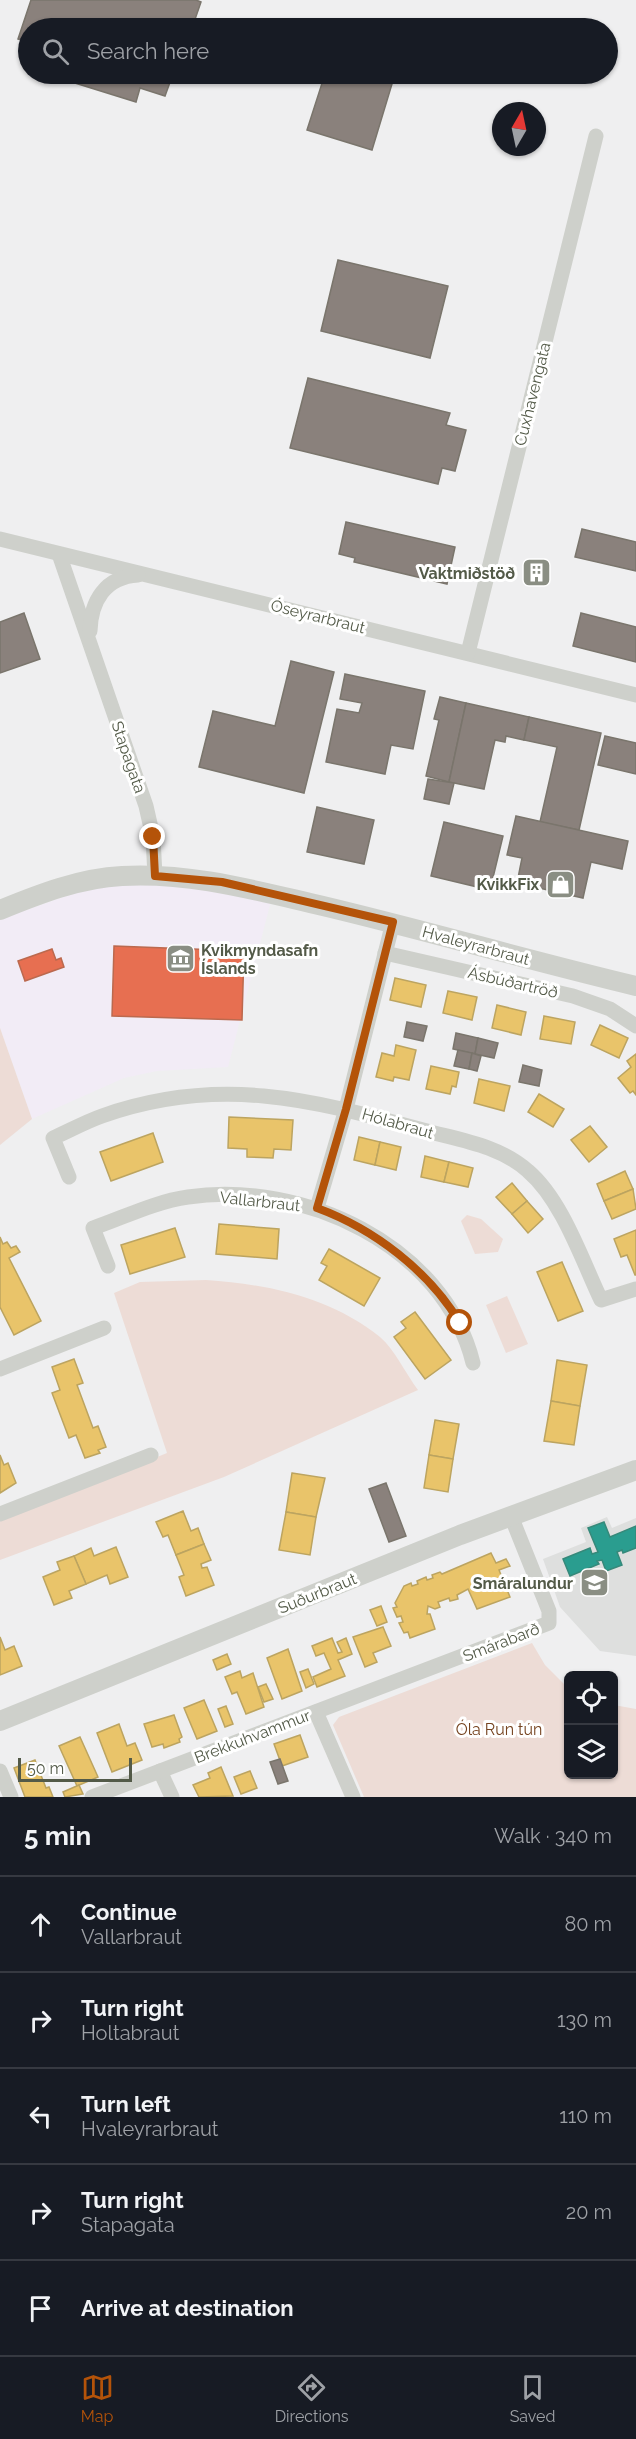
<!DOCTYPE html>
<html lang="en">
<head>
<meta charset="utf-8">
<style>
	body { margin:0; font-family:Raleway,sans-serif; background:#242831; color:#f1f3f6 }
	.controls { position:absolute; right:18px; bottom:18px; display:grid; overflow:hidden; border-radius:9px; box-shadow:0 2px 4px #0004 }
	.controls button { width:54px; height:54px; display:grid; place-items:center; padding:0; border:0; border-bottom:2px solid #363941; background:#171b24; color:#f1f3f6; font:30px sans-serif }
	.compass { position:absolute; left:492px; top:102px; width:54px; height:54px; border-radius:50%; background:#171b24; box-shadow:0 2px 4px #0004; rotate:9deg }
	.scale { position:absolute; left:18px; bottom:15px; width:114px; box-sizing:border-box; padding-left:6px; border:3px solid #535a48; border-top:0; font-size:16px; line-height:21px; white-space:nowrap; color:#535a48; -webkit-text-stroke:4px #fff; paint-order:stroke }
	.stop { position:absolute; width:18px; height:18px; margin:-14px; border:4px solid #b45309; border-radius:50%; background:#fff }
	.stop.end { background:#b45309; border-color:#fff; box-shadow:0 2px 6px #0008 }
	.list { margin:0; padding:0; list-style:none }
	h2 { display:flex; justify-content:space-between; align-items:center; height:78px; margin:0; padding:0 24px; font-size:26px }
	h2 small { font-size:20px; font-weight:400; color:#9ea1a6 }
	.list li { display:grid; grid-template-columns:39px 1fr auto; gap:18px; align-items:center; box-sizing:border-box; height:96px; padding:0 24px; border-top:2px solid #363941 }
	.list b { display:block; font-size:22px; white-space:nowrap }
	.list p { margin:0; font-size:20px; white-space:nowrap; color:#9ea1a6 }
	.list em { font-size:20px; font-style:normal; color:#9ea1a6 }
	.icon { flex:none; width:33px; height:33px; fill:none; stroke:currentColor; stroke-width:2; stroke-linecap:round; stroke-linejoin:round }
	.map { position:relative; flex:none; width:636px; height:1797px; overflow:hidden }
	.search { position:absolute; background:#171b24; box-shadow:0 2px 4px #0004; left:18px; right:18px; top:18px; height:66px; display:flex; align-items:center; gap:15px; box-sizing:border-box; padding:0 21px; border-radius:33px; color:#9ea1a6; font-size:22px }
	.sheet { height:558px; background:#171b24 }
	nav { display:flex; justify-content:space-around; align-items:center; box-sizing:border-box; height:84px; border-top:2px solid #363941; background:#171b24; font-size:16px; color:#9ea1a6 }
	nav a { display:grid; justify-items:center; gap:3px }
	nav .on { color:#b45309 }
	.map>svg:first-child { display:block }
</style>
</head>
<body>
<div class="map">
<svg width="636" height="1797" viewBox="0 0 636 1797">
	<rect width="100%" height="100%" fill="#efeff0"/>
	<polygon fill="#f2ecf6" points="128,883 193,887 271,901 228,1067 157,1071 124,1078 32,1119 0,1028 0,919 84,890"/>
	<polygon fill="#dedfde" points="607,1517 612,1528 636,1518 636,1656 600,1651 560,1607 543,1559 586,1542 581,1528"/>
	<g fill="#eddcd6">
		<polygon points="0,1028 32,1119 0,1145"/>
		<polygon points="467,1215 481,1219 503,1239 498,1252 475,1254 461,1221"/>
		<path d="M206,1280C267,1284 330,1297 380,1337C395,1350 406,1374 418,1390L224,1477L0,1560V1521L167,1453L114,1293L140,1282Z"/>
		<polygon points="507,1296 528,1344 506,1353 486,1305"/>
		<polygon points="532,1643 545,1665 568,1688 568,1774 614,1774 614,1705 636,1709 636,1797 364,1797 333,1725 339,1717"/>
	</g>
	<g fill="#e9c46a" stroke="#bca460" stroke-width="1.5">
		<polygon points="395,978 426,985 421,1007 390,1000"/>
		<polygon points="448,991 477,997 472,1020 443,1013"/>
		<polygon points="497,1005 526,1012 521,1035 492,1028"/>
		<polygon points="544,1016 575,1022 571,1044 540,1039"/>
		<polygon points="600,1025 628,1038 619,1058 591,1045"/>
		<polygon points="396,1045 416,1050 409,1080 394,1077 393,1081 376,1077 382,1053 394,1056"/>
		<polygon points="636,1054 636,1095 633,1091 630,1093 618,1078 631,1067 627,1061"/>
		<polygon points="431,1066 459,1072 456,1087 452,1086 450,1094 426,1089"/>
		<polygon points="479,1079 510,1086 504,1111 474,1103"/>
		<polygon points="539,1094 564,1109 553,1127 528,1112"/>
		<polygon points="229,1117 293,1120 291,1150 274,1149 273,1158 247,1157 247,1149 228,1148"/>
		<polygon points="590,1126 607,1147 589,1162 571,1140"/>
		<polygon points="153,1133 163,1162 111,1181 100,1152"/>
		<polygon points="359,1137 380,1142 375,1165 354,1160"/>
		<polygon points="380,1142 401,1147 396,1170 375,1165"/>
		<polygon points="425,1156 449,1162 444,1182 421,1177"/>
		<polygon points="449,1162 473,1168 468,1187 444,1182"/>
		<polygon points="625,1171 633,1189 604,1201 597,1184"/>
		<polygon points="512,1183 527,1201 512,1214 496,1197"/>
		<polygon points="633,1189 636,1209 612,1219 604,1201"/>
		<polygon points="527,1201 543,1219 528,1233 512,1214"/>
		<polygon points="219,1224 279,1229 277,1259 216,1254"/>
		<polygon points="175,1228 185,1257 130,1274 121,1245"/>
		<polygon points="636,1230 636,1275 635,1275 627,1255 621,1257 614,1239"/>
		<polygon points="0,1237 3,1244 7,1242 11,1248 16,1246 20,1252 9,1258 41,1321 14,1335 0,1307"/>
		<polygon points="329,1249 380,1278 364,1306 319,1280 327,1266 321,1263"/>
		<polygon points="562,1262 583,1311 558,1321 537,1272"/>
		<polygon points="415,1312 451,1360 425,1379 394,1337 406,1328 401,1322"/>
		<polygon points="74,1359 83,1383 77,1385 93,1428 98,1426 106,1447 98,1450 100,1453 85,1458 76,1435 69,1438 52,1393 60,1390 52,1367"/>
		<polygon points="557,1360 587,1365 580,1406 551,1401"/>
		<polygon points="551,1401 580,1406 574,1445 544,1441"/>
		<polygon points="435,1420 459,1424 453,1459 429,1455"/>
		<polygon points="0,1455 4,1465 8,1463 16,1483 0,1493"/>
		<polygon points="429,1455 453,1459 448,1492 424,1488"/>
		<polygon points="292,1473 325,1478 316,1517 286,1512"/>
		<polygon points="183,1511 191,1531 198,1528 204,1544 176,1555 168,1535 163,1537 156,1522"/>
		<polygon points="286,1512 316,1517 310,1555 279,1550"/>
		<polygon points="204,1544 211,1560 201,1564 202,1568 207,1567 214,1585 186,1596 179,1577 184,1575 176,1555"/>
		<polygon points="116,1547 128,1577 110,1584 107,1575 86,1584 74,1556 91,1548 94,1556"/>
		<polygon points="491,1553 496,1563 506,1559 510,1566 499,1570 510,1597 477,1609 468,1589 457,1595 458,1599 450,1601 449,1598 438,1602 440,1607 435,1609 428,1606 427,1614 430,1614 435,1629 410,1638 408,1632 404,1633 399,1623 403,1622 401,1616 397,1617 393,1608 397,1607 395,1603 404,1586 411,1583 412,1586 418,1584 417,1581 426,1577 427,1580 433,1578 432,1575 440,1572 442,1574"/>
		<polygon points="74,1556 86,1584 69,1591 72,1598 54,1605 43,1577 60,1570 57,1562"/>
		<polygon points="381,1606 387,1622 377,1626 370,1610"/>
		<polygon points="383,1627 391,1646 373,1653 377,1662 365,1667 353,1637"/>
		<polygon points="0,1637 5,1650 14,1646 22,1666 0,1675"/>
		<polygon points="332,1638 338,1653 342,1652 337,1642 346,1638 352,1654 338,1660 345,1676 317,1687 313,1677 331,1669 324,1653 316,1656 312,1646"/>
		<polygon points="288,1649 302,1691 282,1699 267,1658"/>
		<polygon points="227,1654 231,1664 217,1670 213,1660"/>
		<polygon points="308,1669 314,1684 306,1688 300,1672"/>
		<polygon points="240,1671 242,1678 253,1673 264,1707 246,1714 237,1692 232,1694 225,1677"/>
		<polygon points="266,1684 273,1699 264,1702 258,1687"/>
		<polygon points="204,1700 217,1731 197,1739 184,1708"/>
		<polygon points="226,1706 233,1724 225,1727 218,1709"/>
		<polygon points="174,1715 182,1737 179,1739 180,1742 164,1748 163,1744 152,1747 144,1724"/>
		<polygon points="119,1724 127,1746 135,1743 142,1760 112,1772 97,1733"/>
		<polygon points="300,1735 308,1757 282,1766 274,1744"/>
		<polygon points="80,1737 98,1777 77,1786 59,1746"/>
		<polygon points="35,1760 46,1788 49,1787 53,1797 25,1797 14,1768"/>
		<polygon points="221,1767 233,1796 199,1797 193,1785 210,1778 208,1773"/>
		<polygon points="250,1771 257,1788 241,1794 234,1777"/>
		<polygon points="79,1785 83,1794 65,1797 63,1792"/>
	</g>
	<g fill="#e76f51" stroke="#bb694e" stroke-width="1.5">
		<polygon points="114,946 244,951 242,1020 112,1016"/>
		<polygon points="52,949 56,960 61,958 64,967 25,981 18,961"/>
	</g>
	<polygon fill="#2a9d8f" stroke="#36897a" stroke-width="1.5" points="604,1522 610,1537 636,1526 636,1548 623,1553 622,1550 617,1552 622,1565 606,1571 602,1560 597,1561 599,1564 570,1576 563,1559 590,1548 592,1554 598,1552 588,1528"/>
	<g fill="#8a817c" stroke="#7a756c" stroke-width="1.5">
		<polygon points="31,0 196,0 201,2 192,28 28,28 28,42 18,39"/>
		<polygon points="46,74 173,74 165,96 140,88 136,102"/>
		<polygon points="325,74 395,74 372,150 307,130"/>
		<polygon points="338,260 448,286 430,358 321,331"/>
		<polygon points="308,378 450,413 446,425 466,430 455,471 442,468 438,484 290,448"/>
		<polygon points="346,522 455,547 447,584 354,562 355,558 339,554"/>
		<polygon points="582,529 636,542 636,571 575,557"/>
		<polygon points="531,562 544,564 540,584 527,581"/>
		<polygon points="24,613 40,659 0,673 0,622"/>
		<polygon points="581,613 636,627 636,662 573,646"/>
		<polygon points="291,661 334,672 304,793 199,767 213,711 275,726"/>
		<polygon points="345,674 425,691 413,749 391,745 385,774 326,762 337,709 359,713 362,703 340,699"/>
		<polygon points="440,697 466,703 449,782 426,776 439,720 434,719"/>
		<polygon points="466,703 529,717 524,740 506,736 505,742 495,740 484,789 449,782"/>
		<polygon points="529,717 601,733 579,830 540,822 557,747 524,740"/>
		<polygon points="605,736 636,743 636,774 598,765"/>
		<polygon points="428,779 454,783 449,804 424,799"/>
		<polygon points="317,807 374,820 364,864 307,852"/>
		<polygon points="516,816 628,841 622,869 591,862 583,898 517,883 522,858 507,855"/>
		<polygon points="444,822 503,836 490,890 431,876"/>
		<polygon points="407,1022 427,1026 423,1041 404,1037"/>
		<polygon points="456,1033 478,1038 475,1054 453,1049"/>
		<polygon points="478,1038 498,1043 494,1058 475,1054"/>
		<polygon points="458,1050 472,1053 469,1069 454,1066"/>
		<polygon points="472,1053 481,1056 477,1071 469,1069"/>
		<polygon points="523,1065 542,1070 539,1086 519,1082"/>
		<polygon points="386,1483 406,1536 389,1542 369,1489"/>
		<polygon points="280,1759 288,1781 278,1784 270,1762"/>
	</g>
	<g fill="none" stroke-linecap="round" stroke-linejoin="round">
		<g stroke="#ced0cb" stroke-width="15">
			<polyline points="0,539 636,695"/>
			<polyline points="59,554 146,806 153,837 155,876"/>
			<path d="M90,631C91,601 105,577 138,575"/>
			<polyline points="468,653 596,136"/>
			<polyline points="385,953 573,996 610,1009 636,1026"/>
			<path d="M69,1177L53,1138C69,1131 85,1122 102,1116C218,1075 310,1099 423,1130C459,1140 499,1145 528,1171C562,1200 582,1260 601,1300L636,1289"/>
			<polyline points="317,1208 346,1109 393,922"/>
			<path d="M108,1266L93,1228C125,1217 154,1202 188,1197C302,1180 444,1245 473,1363"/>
			<polyline points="0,1369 104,1328"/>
			<polyline points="0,1514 151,1455"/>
			<polyline points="316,1712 353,1797"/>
			<polyline points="0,1771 11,1797"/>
			<polyline points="160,1771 172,1797"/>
			<polyline points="92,1797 549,1623 549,1611 511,1516"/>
		</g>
		<g stroke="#ced0cb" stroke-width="20">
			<path d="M0,910C39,894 80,878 122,876C191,872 257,891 323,906C428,931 531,961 636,986"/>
			<polyline points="0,1721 460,1535 636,1470"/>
		</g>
	</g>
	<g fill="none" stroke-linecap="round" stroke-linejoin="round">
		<path stroke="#b45309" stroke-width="8" d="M153,837L155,876L222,882L393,922L346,1109L317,1208C374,1229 429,1271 460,1323"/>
	</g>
	<defs>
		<symbol id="building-square" viewBox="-11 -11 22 22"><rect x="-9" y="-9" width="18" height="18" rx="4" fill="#8a8e83" stroke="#fff"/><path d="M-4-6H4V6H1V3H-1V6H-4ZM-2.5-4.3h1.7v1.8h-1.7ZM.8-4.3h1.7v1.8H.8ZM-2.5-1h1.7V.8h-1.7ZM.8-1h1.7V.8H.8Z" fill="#fff"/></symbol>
		<symbol id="shop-square" viewBox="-11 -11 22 22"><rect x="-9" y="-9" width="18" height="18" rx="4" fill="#8a8e83" stroke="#fff"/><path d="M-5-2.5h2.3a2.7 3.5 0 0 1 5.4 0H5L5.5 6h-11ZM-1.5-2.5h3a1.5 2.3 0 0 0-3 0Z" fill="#fff"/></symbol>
		<symbol id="museum-square" viewBox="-11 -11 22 22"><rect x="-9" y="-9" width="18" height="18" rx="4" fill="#8a8e83" stroke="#fff"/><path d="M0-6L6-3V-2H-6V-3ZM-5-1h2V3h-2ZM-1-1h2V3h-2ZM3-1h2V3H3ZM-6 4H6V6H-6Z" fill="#fff"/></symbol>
		<symbol id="school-square" viewBox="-11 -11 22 22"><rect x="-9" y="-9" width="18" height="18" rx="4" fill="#8a8e83" stroke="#fff"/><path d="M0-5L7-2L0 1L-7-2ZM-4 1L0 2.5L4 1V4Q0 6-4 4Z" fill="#fff"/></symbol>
	</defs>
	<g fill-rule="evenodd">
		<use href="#building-square" x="520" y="556" width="33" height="33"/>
		<use href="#shop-square" x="544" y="868" width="33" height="33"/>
		<use href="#museum-square" x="164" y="942" width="33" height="33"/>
		<use href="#school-square" x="578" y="1566" width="33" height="33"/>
	</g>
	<g text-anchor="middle" stroke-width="6" stroke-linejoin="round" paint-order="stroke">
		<g font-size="16" fill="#535a48" stroke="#fff">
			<text transform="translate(532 394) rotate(-76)" y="6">Cuxhavengata</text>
			<text transform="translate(318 616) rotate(14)" y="6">Óseyrarbraut</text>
			<text transform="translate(129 757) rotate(71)" y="6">Stapagata</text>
			<text transform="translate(476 945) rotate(15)" y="6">Hvaleyrarbraut</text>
			<text transform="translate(513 982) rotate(13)" y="6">Ásbúðartröð</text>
			<text transform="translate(398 1123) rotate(16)" y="6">Hólabraut</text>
			<text transform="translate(260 1201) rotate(6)" y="6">Vallarbraut</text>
			<text transform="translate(317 1593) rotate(-22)" y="6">Suðurbraut</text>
			<text transform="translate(501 1642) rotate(-21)" y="6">Smárabarð</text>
			<text transform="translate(252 1736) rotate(-21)" y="6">Brekkuhvammur</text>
		</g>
		<g font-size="16" font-weight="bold" fill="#535a48" stroke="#fff" text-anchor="end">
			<text x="515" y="579">Vaktmiðstöð</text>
			<text x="539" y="890">KvikkFix</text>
			<text x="201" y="956" text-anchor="start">Kvikmyndasafn<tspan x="201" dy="18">Íslands</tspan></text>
			<text x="573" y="1589">Smáralundur</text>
		</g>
		<g font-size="16" fill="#75431f" stroke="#fff">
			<text x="499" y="1735">Óla Run tún</text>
		</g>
	</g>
</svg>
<div class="controls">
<button><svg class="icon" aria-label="locate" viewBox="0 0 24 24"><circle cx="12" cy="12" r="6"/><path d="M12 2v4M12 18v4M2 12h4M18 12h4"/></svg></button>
<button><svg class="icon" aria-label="layers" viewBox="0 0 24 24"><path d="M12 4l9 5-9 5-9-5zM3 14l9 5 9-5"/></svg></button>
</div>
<svg class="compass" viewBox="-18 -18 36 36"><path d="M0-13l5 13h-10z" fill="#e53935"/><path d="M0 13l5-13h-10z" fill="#9ea1a6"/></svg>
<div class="scale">50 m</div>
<div class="stop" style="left:460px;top:1323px"></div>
<div class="stop end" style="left:153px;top:837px"></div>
<div class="search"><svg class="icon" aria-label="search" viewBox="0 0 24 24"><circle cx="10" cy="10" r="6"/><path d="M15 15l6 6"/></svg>Search here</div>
</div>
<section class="sheet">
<h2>5 min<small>Walk · 340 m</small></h2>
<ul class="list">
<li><svg class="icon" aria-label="ahead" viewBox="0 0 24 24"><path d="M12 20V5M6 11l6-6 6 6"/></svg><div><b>Continue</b><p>Vallarbraut</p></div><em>80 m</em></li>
<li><svg class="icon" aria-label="right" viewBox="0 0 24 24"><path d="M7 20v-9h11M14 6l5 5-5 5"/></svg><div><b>Turn right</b><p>Holtabraut</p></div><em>130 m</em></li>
<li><svg class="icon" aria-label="left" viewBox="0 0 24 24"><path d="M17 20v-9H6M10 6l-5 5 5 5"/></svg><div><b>Turn left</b><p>Hvaleyrarbraut</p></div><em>110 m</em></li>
<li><svg class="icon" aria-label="right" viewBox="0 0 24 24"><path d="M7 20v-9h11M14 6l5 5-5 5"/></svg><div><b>Turn right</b><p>Stapagata</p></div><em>20 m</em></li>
<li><svg class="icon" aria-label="arrive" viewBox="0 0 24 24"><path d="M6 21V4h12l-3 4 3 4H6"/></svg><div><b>Arrive at destination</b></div></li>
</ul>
</section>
<nav>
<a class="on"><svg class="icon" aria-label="map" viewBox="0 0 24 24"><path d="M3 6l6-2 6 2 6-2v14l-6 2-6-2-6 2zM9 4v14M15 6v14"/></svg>Map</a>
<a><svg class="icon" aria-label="directions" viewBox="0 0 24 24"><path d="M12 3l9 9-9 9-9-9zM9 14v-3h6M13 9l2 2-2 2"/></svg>Directions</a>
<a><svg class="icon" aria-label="saved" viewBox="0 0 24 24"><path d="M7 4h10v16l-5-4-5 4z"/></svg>Saved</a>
</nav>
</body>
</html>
